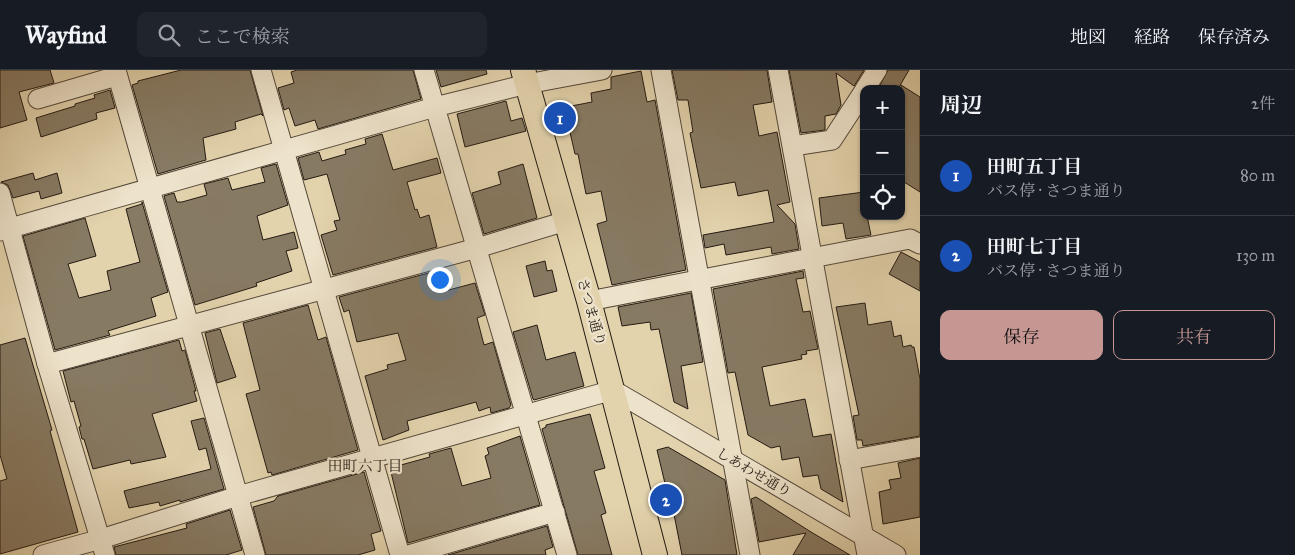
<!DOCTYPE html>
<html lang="ja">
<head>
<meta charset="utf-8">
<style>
	body { margin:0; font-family:"IM FELL Great Primer","Noto Serif JP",serif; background:#20242c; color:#f1f3f6 }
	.controls { position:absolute; right:15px; top:15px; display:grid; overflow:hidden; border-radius:10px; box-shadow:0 1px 4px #0004 }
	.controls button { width:45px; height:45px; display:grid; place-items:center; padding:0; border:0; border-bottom:1px solid #363941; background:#171b24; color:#f1f3f6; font:25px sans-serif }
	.you { position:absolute; left:439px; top:209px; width:18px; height:18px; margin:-12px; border:4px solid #fff; border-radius:50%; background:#1a73e8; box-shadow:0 0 0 8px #1a73e833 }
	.badge { display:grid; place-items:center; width:32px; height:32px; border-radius:50%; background:#c59692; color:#fff; font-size:16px; font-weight:700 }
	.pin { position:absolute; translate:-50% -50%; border:2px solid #fff; box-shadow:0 1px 5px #0006 }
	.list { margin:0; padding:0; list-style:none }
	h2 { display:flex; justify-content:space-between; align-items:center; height:65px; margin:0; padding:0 20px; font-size:21px }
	h2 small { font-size:16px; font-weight:400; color:#9ea1a6 }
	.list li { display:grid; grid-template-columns:32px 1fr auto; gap:15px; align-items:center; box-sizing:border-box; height:80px; padding:0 20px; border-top:1px solid #363941 }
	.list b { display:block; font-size:19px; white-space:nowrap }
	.list p { margin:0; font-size:16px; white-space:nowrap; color:#9ea1a6 }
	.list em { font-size:16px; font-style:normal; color:#9ea1a6 }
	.actions { display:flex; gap:10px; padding:15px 20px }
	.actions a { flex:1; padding:11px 0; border:1px solid #c59692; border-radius:10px; text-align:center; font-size:18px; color:#c59692 }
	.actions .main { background:#c59692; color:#111 }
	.icon { flex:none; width:28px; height:28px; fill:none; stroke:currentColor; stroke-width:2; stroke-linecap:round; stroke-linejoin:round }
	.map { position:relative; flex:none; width:920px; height:485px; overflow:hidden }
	header { display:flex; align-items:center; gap:30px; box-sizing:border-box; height:70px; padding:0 25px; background:#171b24; border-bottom:1px solid #363941 }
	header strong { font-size:24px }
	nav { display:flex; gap:28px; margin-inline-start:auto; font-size:18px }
	.search { width:350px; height:45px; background:#20242c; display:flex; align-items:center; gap:12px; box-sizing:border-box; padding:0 18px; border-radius:10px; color:#9ea1a6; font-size:19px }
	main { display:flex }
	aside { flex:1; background:#171b24 }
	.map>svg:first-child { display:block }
</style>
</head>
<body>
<header>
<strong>Wayfind</strong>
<div class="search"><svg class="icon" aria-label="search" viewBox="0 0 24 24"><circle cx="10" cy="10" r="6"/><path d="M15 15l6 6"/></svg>ここで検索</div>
<nav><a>地図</a><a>経路</a><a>保存済み</a></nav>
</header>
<main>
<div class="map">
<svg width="920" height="485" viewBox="0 0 920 485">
	<rect width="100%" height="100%" fill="#e3d3ad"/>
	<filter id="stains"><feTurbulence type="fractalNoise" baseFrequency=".004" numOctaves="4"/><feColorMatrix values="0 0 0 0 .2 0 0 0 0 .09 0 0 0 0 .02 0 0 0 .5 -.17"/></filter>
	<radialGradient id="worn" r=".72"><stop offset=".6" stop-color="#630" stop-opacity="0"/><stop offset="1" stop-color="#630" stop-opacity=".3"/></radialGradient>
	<g fill="#877a63" stroke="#231a12">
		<polygon points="0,0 50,0 54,13 19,22 27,50 0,58"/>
		<polygon points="181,0 250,0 263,46 261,44 235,52 236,59 203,68 206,90 158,104 132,15 138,13 138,11"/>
		<polygon points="297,0 413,0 421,29 318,59 315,50 295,56 289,38 284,40 278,18 294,13 291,2"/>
		<polygon points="436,0 486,0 487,4 441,17"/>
		<polygon points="672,0 767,0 772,32 753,35 759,66 777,62 790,132 777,135 795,154 799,179 772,184 771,177 726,185 724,174 705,178 703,165 774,152 768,120 738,126 735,112 701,118 690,63 693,62 688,30 678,30"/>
		<polygon points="789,0 864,0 854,16 836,3 841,35 836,44 825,46 825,60 801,63"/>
		<polygon points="888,0 909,0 898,19 878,19"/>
		<polygon points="641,1 647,32 655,30 686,200 612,215 597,154 607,151 601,121 586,124 578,84 575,84 569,58 565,59 561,38 592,32 591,23 611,19 611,7"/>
		<polygon points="901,15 920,27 920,122 901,110"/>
		<polygon points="110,20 115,38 96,43 97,49 41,67 36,48 75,36 75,34 95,28 94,25"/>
		<polygon points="506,31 511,51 522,48 526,61 465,77 457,44"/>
		<polygon points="382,64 393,100 437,88 441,103 407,112 415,140 417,139 420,148 429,145 437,177 333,205 321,165 337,160 334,151 340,150 327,104 304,110 298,88 319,82 322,91 346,84 345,80 366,74 365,69"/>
		<polygon points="276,94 288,135 257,146 263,170 294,162 298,178 286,181 292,201 256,213 257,216 195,235 164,126 174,123 177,132 182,132 207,125 204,114 228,108 232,120 265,112 261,98"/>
		<polygon points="523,94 537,148 484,164 472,123 501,114 498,102"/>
		<polygon points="33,103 35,110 57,103 62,123 41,129 39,121 13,128 8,115 1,112"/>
		<polygon points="864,122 864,146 867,146 871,165 846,169 843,153 822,156 819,128"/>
		<polygon points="142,132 168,222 151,228 156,246 108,261 110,265 55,280 23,166 85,148 96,186 68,194 79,228 111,220 107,201 140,192 126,139 142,134"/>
		<polygon points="901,182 920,192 920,221 889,204"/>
		<polygon points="545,191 547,201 552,200 557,221 534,227 526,196"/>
		<polygon points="436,201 441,222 475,213 485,245 477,248 484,275 493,272 511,335 509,338 491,343 490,337 479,341 476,332 407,351 409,360 383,370 365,306 388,299 387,295 406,290 398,263 357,272 349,240 344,242 339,227"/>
		<polygon points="803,201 804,208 796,209 803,242 810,241 818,279 806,281 807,284 801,285 802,289 762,297 770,336 805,329 813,367 831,364 843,432 821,419 818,405 803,407 799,387 782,390 780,376 771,378 748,365 735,302 728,303 713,219"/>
		<polygon points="691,223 703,292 681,296 688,339 674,332 659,259 651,260 650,252 622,256 618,237"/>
		<polygon points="865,233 868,255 891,251 894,267 901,265 903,277 911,275 912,277 914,277 920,309 920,366 863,376 862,370 857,370 853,346 859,345 836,237"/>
		<polygon points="308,235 318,270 326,267 358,380 272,405 271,402 268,403 246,324 260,320 243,253"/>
		<polygon points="537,255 546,290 575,282 584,316 534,330 533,329 513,262"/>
		<polygon points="220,259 236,307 217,313 205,263"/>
		<polygon points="25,268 52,360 50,361 78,462 0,484 0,411 7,409 0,385 0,275"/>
		<polygon points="179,270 182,281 185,280 196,321 194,321 197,331 152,344 166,387 131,394 130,390 93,399 84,369 82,369 79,357 81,356 74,331 71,332 63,301"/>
		<polygon points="590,344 605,398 594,401 606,443 601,445 612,485 578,485 542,359 546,357 546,355"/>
		<polygon points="204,348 224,419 180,432 180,430 160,436 159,432 129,438 124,421 211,399 206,378 199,380 191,351"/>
		<polygon points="520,366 540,435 408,473 390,398 430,387 429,384 451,378 462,416 491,408 485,386 489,384 487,378"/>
		<polygon points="668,377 725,410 737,485 682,485 671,429 669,430 657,380"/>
		<polygon points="920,388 920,447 883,454 879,422 891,419 889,410 901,408 898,393"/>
		<polygon points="364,402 381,461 371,464 375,480 358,485 266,485 253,437 274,431 278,426"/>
		<polygon points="756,427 811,462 850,485 793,485 806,463 759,472 751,429"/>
		<polygon points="230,440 242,480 226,485 116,485 114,477 187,458 186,454"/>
		<polygon points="547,456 553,477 545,480 546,485 448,485"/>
	</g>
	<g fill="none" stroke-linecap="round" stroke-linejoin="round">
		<defs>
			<g id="minor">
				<polyline points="116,0 255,485"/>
				<polyline points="261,0 400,485"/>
				<polyline points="424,0 567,485"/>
				<polyline points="661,0 750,485"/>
				<polyline points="778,0 867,485"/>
				<polyline points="865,19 877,0"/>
				<polyline points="38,29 117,6"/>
				<polyline points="793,76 832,70 864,21"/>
				<polyline points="0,123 47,294 105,485"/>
				<polyline points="0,161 435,37 527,14 602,0"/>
				<polyline points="589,231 910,169 920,174"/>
				<polyline points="47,294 477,178 566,151"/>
				<polyline points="849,390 920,377"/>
				<polyline points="43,485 101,469 238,426 613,320 896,485"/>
				<polyline points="408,485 555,442"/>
			</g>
			<polyline id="major" points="523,0 589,231 655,485"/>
		</defs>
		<use href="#minor" stroke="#534839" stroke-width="21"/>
		<use href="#major" stroke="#231a12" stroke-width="26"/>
		<use href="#minor" stroke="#ede2ca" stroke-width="19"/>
		<use href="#major" stroke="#e3d3ad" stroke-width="24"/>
	</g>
	<g text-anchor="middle" stroke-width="4.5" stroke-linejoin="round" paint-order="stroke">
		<g font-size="14" fill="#231a12" stroke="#ede2ca">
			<text transform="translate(592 242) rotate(74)" y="5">さつま通り</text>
			<text transform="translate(754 402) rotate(30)" y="5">しあわせ通り</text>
		</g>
		<g font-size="15" fill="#231a12" stroke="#ede2ca">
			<text x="365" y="401">田町六丁目</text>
		</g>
	</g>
	<rect width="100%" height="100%" filter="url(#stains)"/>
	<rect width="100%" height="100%" fill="url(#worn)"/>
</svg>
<div class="controls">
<button>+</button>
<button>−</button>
<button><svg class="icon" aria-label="locate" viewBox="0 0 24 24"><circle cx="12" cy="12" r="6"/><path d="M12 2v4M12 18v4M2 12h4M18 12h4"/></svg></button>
</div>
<div class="you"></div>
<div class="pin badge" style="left:560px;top:48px;background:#1a4fb4">1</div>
<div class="pin badge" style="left:666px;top:430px;background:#1a4fb4">2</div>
</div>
<aside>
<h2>周辺<small>2件</small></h2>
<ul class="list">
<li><span class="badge" style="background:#1a4fb4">1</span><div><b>田町五丁目</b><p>バス停 · さつま通り</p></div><em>80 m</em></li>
<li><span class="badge" style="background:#1a4fb4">2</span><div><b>田町七丁目</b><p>バス停 · さつま通り</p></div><em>130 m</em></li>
</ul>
<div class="actions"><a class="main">保存</a><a>共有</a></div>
</aside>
</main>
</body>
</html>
